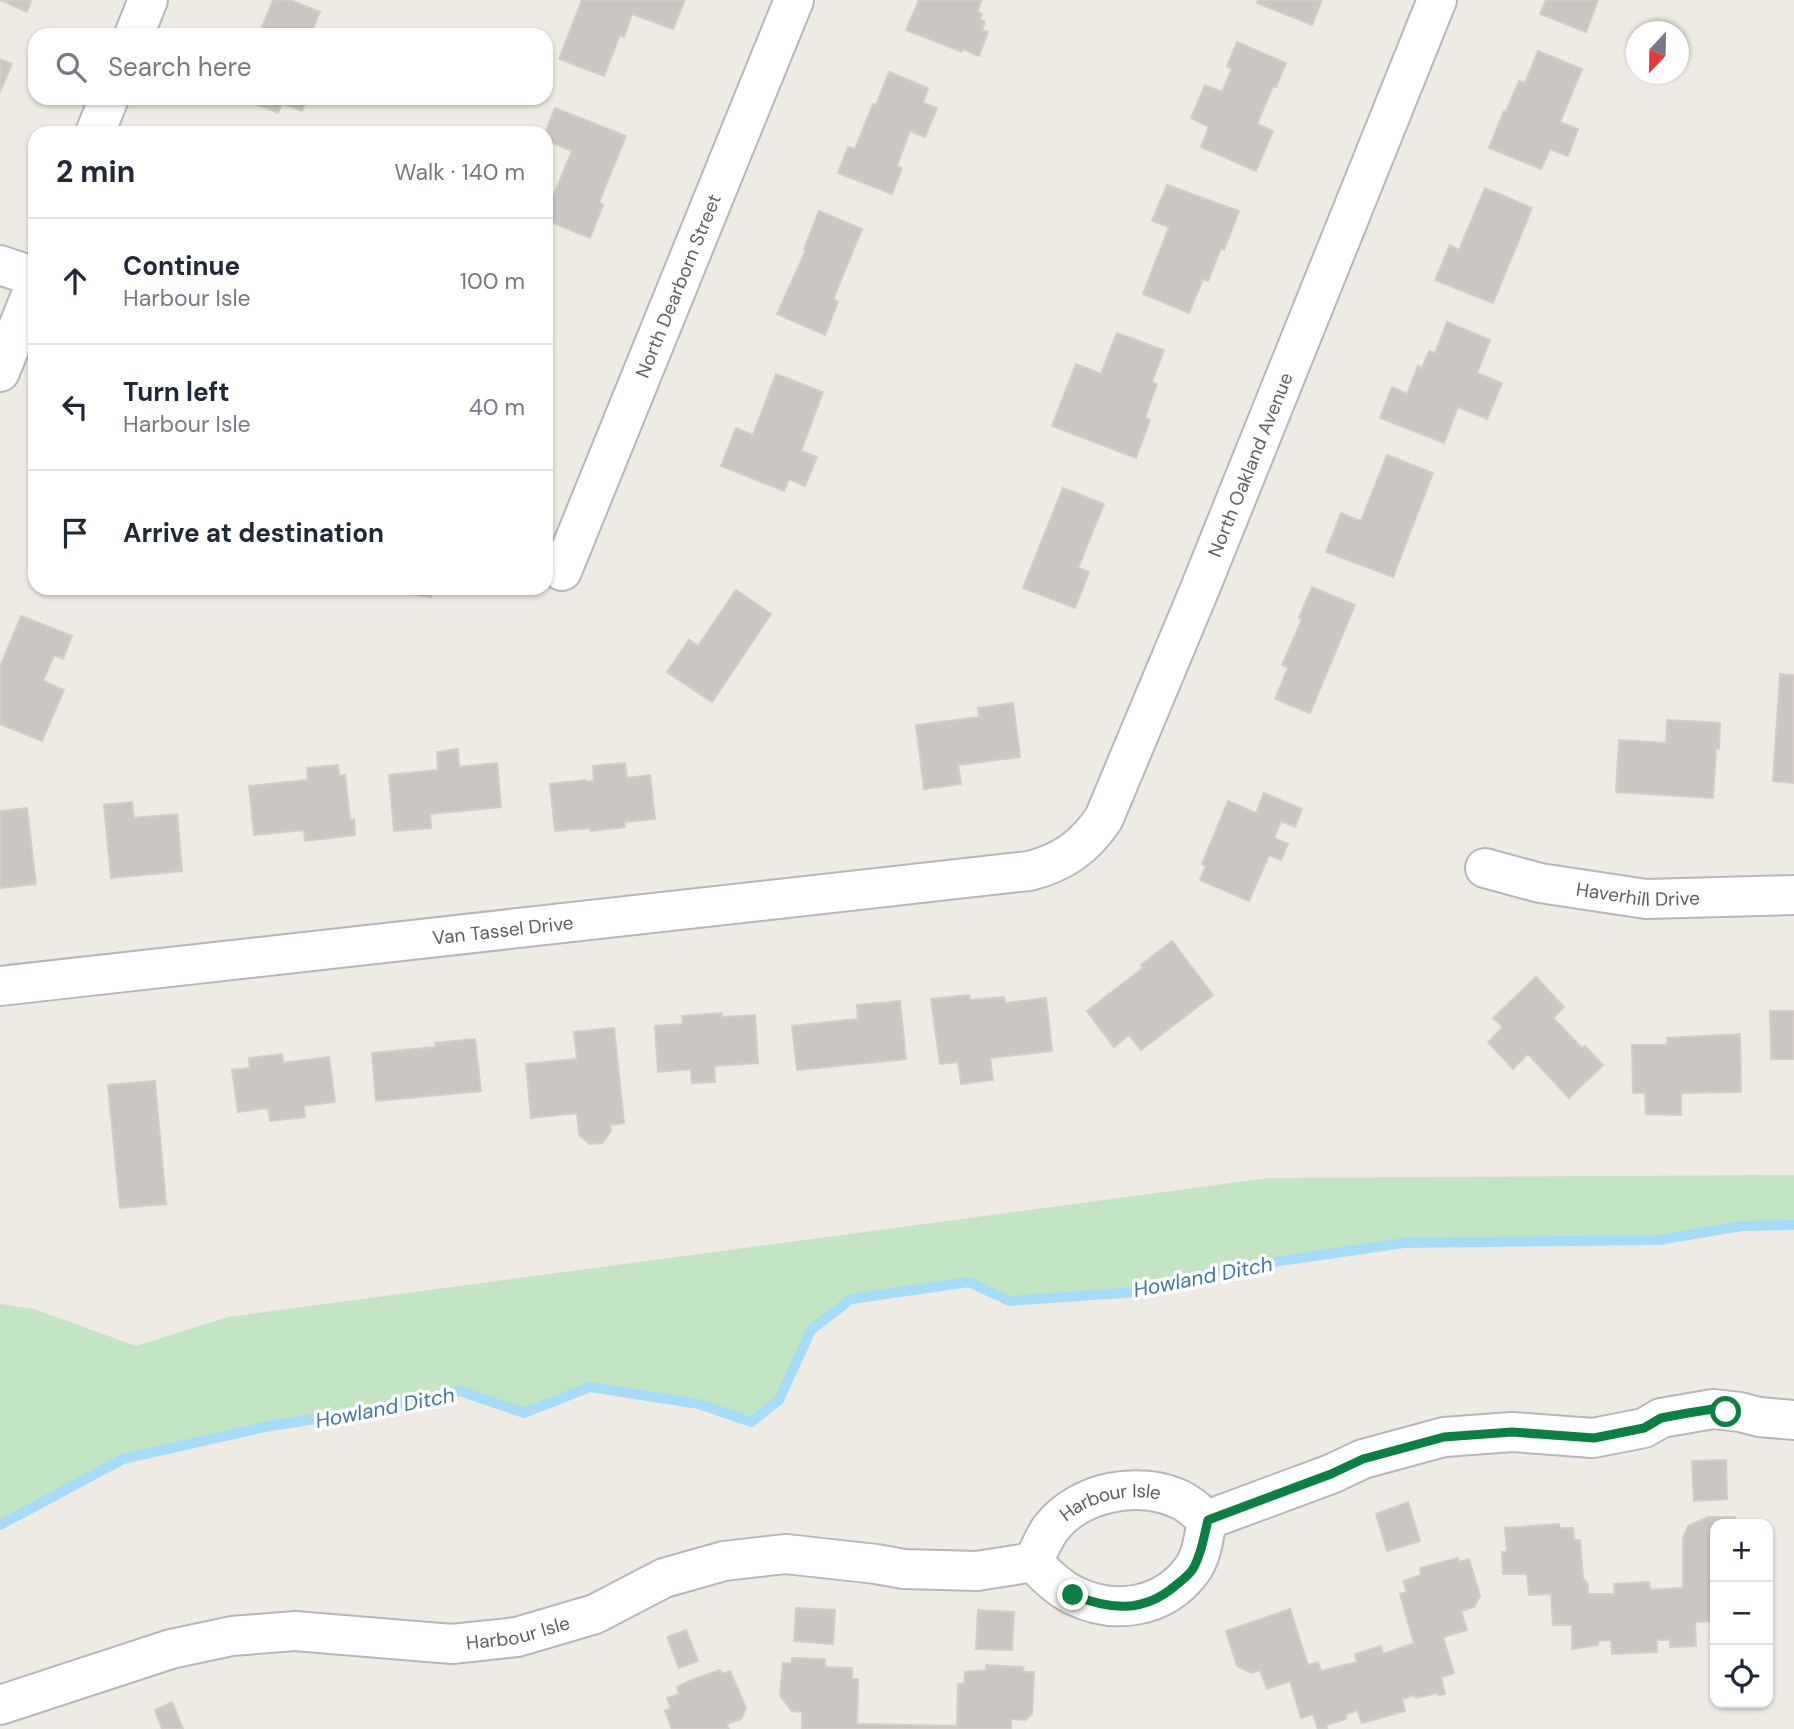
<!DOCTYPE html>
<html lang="en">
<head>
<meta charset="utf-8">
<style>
	body { margin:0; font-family:"DM Sans",sans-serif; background:#f6f6f7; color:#1f2937 }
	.controls { position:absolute; right:21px; bottom:21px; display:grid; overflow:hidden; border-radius:14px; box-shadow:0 2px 5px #0004 }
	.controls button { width:63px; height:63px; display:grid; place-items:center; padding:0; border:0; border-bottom:2px solid #e0e1e3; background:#fff; color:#1f2937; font:35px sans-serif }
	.compass { position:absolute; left:1626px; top:21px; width:63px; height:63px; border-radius:50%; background:#fff; box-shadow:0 2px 5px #0004; rotate:202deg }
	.stop { position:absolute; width:21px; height:21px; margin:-16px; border:5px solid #0b8043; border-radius:50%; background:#fff }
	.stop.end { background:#0b8043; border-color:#fff; box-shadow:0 2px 7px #0008 }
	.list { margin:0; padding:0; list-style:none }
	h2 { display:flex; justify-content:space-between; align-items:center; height:91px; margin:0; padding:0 28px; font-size:30px }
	h2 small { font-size:23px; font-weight:400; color:#747a83 }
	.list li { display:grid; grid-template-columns:46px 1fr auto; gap:21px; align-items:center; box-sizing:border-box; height:126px; padding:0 28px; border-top:2px solid #e0e1e3 }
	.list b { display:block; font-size:26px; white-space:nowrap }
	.list p { margin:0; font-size:23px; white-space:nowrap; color:#747a83 }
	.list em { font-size:23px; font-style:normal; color:#747a83 }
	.icon { flex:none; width:38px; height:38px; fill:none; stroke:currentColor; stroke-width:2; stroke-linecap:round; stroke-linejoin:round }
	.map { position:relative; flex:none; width:1794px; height:1729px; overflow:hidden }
	.search { position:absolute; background:#fff; box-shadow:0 2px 5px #0004; left:28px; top:28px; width:525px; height:77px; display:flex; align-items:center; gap:18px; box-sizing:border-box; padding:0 24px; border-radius:21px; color:#747a83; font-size:26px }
	.panel { position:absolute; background:#fff; box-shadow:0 2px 5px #0004; left:28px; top:126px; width:525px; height:469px; border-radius:21px }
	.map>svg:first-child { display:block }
</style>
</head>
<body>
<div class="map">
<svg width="1794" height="1729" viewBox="0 0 1794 1729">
	<rect width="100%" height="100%" fill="#eeebe4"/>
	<polygon fill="#c4e5c2" points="1794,1175 1794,1225 1742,1226 1659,1240 1404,1243 1219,1270 1150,1291 1009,1301 969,1282 851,1299 811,1330 779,1400 751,1422 699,1404 590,1387 524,1413 460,1391 365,1411 265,1427 123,1460 0,1525 0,1304 34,1309 136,1346 228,1317 1268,1178"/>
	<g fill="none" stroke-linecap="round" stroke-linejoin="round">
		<polyline stroke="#a7dbfc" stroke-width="10" points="0,1525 123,1459 265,1427 365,1411 460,1391 524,1413 590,1387 699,1404 751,1422 779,1400 811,1330 851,1299 969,1282 1009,1301 1150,1291 1219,1270 1404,1243 1659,1240 1742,1226 1794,1225"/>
	</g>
	<g fill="#cac6c2" stroke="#d3cdc3" stroke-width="2">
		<polygon points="0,0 31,0 27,12"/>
		<polygon points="273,0 290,0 320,12 310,35 259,35"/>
		<polygon points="582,0 685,0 673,29 632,14 624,37 620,35 604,76 559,59"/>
		<polygon points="919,0 982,0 977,12 982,14 980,19 985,22 982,30 988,32 979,56 963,49 962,52 906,30"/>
		<polygon points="1258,0 1322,0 1312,25 1257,3"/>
		<polygon points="1546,0 1598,0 1586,32 1540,14"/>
		<polygon points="1237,42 1286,63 1276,87 1273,86 1257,124 1273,131 1256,171 1201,147 1209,127 1191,118 1205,85 1222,92 1232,69 1227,66"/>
		<polygon points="1538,51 1582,69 1560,122 1578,129 1568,156 1550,149 1541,169 1489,148 1504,111 1506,112 1519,81 1525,83"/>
		<polygon points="0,59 12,64 0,92"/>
		<polygon points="889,72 928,88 923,103 937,108 925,137 910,131 897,166 902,168 892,194 838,173 848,147 855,149 873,104 876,105"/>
		<polygon points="241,98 307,98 302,111 282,103 278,113"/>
		<polygon points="555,108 626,136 599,202 603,205 590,238 546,220 546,213 572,151 546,140 545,133"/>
		<polygon points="1167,185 1239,211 1224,250 1221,248 1208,281 1203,279 1189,313 1143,294 1169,227 1152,221"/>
		<polygon points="1485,188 1532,208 1493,303 1435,280 1450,245 1459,250"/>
		<polygon points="819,211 862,229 833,299 838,302 825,335 777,314 806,250 804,249"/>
		<polygon points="1447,322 1490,340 1477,373 1502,383 1487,419 1458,407 1444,443 1380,418 1392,387 1407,394 1418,366 1422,368 1429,351 1435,353"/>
		<polygon points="1117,333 1164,350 1152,382 1157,384 1145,417 1150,420 1136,458 1052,426 1076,364 1101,374"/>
		<polygon points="776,374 823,392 801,451 817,457 805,486 789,479 784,491 721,466 736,428 753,435"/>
		<polygon points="1387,455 1433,473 1393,577 1326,552 1341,513 1361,521"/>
		<polygon points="1063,488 1104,504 1078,568 1089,572 1075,608 1023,588"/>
		<polygon points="1312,587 1355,605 1310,713 1275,699 1288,668 1282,665 1302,619 1299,618"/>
		<polygon points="391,588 432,588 431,597 391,591"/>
		<polygon points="736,590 771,614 712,702 667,672 689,640 698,646"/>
		<polygon points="21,616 72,636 63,659 54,655 43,681 64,690 42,741 0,724 0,667"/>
		<polygon points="1780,674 1794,675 1794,783 1773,781"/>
		<polygon points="1013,703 1020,757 958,765 961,784 924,789 916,725 979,717 978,708"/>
		<polygon points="1667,720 1720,723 1719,749 1716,748 1713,798 1616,792 1619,740 1666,743"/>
		<polygon points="458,749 459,767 497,763 501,807 430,814 431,828 394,831 389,775 438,770 437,752"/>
		<polygon points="625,763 627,778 650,775 655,819 625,822 625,827 591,831 590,828 555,831 550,784 586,780 586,782 594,781 593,766"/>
		<polygon points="338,765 339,776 345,775 350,820 354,819 355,835 305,841 304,830 254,835 249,786 308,780 307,768"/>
		<polygon points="1264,793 1302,809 1295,827 1281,821 1274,838 1288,844 1281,860 1269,855 1249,901 1200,880 1206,866 1202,864 1228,801 1256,813"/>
		<polygon points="132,802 134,818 177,814 182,871 111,878 104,805"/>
		<polygon points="27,808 36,884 0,888 0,811"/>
		<polygon points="1172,941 1213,995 1141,1050 1129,1035 1114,1047 1087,1011 1143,968 1141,965"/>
		<polygon points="1536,977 1564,1007 1553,1018 1582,1048 1585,1046 1603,1065 1569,1098 1528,1054 1513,1069 1488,1042 1503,1027 1493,1018"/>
		<polygon points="969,995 970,1000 1004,997 1005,1003 1046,998 1052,1051 990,1058 993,1080 961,1084 958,1062 940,1064 931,999"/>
		<polygon points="900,1001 906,1059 797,1070 792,1026 858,1019 857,1005"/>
		<polygon points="1770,1011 1794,1011 1794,1059 1771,1059"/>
		<polygon points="722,1013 722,1017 755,1015 758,1063 714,1066 715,1082 692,1083 691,1069 658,1072 655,1026 683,1024 682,1016"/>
		<polygon points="614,1028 624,1123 610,1125 611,1131 602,1143 590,1144 579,1135 577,1113 531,1118 526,1064 577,1059 574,1032"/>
		<polygon points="1740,1034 1741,1092 1681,1093 1681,1115 1646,1114 1645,1093 1633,1093 1632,1045 1667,1045 1667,1038"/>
		<polygon points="475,1039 481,1091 376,1101 372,1053 436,1047 435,1043"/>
		<polygon points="282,1054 283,1063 329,1057 335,1102 304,1106 305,1117 270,1121 268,1108 238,1112 232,1070 250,1068 249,1058"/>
		<polygon points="155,1081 166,1204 120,1208 108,1085"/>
		<polygon points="1726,1460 1727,1499 1694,1501 1692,1461"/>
		<polygon points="1408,1502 1420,1541 1387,1551 1376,1514"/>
		<polygon points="1708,1517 1735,1517 1736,1524 1715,1524 1714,1621 1695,1622 1696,1646 1670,1647 1670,1640 1657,1640 1657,1652 1612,1654 1611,1640 1598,1641 1598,1645 1572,1649 1572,1625 1553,1625 1551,1594 1529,1595 1527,1574 1503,1574 1502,1552 1507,1552 1505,1528 1559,1524 1560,1528 1573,1528 1574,1540 1580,1540 1583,1578 1588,1584 1588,1594 1615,1594 1614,1584 1649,1582 1650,1590 1683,1588 1683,1538 1688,1526"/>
		<polygon points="1458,1558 1459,1562 1469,1559 1480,1596 1474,1607 1461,1611 1467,1630 1443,1637 1454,1673 1441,1677 1445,1694 1438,1695 1437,1693 1416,1698 1415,1695 1402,1699 1405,1711 1362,1723 1357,1710 1345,1715 1346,1719 1326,1725 1327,1728 1318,1729 1313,1714 1301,1718 1290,1681 1267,1689 1260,1670 1252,1673 1237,1666 1226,1631 1290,1609 1308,1665 1318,1662 1321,1671 1357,1662 1355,1654 1381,1646 1383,1654 1414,1643 1400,1594 1407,1592 1403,1581 1421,1575 1420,1568"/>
		<polygon points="796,1608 835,1610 833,1644 794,1641"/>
		<polygon points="978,1610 1014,1612 1012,1650 976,1649"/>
		<polygon points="686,1630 698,1661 679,1668 667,1637"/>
		<polygon points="792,1658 825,1659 825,1667 852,1668 852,1679 858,1679 857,1724 957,1726 958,1684 964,1684 965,1672 986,1670 986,1665 1023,1667 1024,1672 1034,1672 1032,1714 1025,1720 1011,1719 1011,1729 802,1729 802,1712 792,1711 780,1696 783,1663 792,1663"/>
		<polygon points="720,1670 722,1674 730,1671 746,1708 741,1719 727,1724 729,1729 672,1729 665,1711 671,1708 667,1698 679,1694 677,1687 689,1681"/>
		<polygon points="172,1702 183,1729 162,1729 155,1710"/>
	</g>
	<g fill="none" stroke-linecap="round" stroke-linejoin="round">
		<defs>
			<g id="minor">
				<polyline points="134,35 148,0"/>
				<polyline points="95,133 109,98"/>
				<polyline points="0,265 35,277"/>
				<polyline points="0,372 35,285"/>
				<path id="s1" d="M562,571L794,0"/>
				<path id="s2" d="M1485,868L1540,883L1646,899L1794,895"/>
				<path id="s3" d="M0,986L1029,871C1062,863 1085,847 1104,818L1199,591L1437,0"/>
				<polyline points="1207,1520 1331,1474 1363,1459 1444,1437 1512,1432 1593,1438 1644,1428 1661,1418 1713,1409 1740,1412 1759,1417 1794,1420"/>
				<path d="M1033,1562C1046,1575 1058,1588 1075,1596C1115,1615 1163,1608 1191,1571C1202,1557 1204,1536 1207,1520"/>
				<path id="s4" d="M1033,1562C1039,1551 1044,1537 1051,1528C1080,1491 1139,1480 1181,1500C1191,1505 1199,1513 1207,1520"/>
				<path id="s5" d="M0,1705L171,1649L232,1636L295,1631L452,1644L517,1637L595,1614L664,1578L724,1561L786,1554L876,1564L904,1569L977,1571L1033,1562"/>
			</g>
		</defs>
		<use href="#minor" stroke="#b5b7bb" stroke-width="42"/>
		<use href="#minor" stroke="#fff" stroke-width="38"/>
	</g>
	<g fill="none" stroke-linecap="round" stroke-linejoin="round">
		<path stroke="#0b8043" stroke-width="9" d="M1073,1595C1111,1610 1143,1613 1175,1586C1182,1580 1190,1575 1194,1567C1202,1552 1204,1536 1208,1520L1331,1474L1363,1459L1444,1437L1512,1432L1594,1438L1644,1428L1661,1418L1688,1413L1713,1409L1726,1412"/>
	</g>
	<g text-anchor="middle" stroke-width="7" stroke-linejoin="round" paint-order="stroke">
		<g font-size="19" fill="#5c6064" stroke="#fff">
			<text dy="7" stroke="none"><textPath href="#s1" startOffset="308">North Dearborn Street</textPath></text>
			<text dy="7" stroke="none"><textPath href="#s3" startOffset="1512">North Oakland Avenue</textPath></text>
			<text dy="7" stroke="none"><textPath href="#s2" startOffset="156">Haverhill Drive</textPath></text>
			<text dy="7" stroke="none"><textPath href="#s3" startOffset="506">Van Tassel Drive</textPath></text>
			<text dy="7" stroke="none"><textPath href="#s4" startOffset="107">Harbour Isle</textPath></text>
			<text dy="7" stroke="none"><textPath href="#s5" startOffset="530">Harbour Isle</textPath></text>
		</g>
		<g font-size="21" font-style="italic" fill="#4177a5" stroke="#fff">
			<text transform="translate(1203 1277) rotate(-11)" y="7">Howland Ditch</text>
			<text transform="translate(385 1408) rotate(-11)" y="7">Howland Ditch</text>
		</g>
	</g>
</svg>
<div class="controls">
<button>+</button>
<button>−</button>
<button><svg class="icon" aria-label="locate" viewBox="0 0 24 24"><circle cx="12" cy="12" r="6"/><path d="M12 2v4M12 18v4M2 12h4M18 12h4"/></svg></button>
</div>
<svg class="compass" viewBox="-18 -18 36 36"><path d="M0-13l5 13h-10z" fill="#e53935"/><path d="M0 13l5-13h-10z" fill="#747a83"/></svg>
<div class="stop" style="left:1726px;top:1412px"></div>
<div class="stop end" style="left:1073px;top:1595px"></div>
<div class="search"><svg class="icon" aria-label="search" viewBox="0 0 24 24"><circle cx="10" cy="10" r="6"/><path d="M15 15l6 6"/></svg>Search here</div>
<section class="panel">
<h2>2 min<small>Walk · 140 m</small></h2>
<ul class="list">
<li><svg class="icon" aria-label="ahead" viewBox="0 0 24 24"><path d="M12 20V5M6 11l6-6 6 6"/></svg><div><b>Continue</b><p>Harbour Isle</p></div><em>100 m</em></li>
<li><svg class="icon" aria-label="left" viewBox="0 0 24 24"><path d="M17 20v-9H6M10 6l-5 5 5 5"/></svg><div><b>Turn left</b><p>Harbour Isle</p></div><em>40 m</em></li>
<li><svg class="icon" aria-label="arrive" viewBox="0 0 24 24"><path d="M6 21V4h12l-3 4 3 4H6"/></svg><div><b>Arrive at destination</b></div></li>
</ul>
</section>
</div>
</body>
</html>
